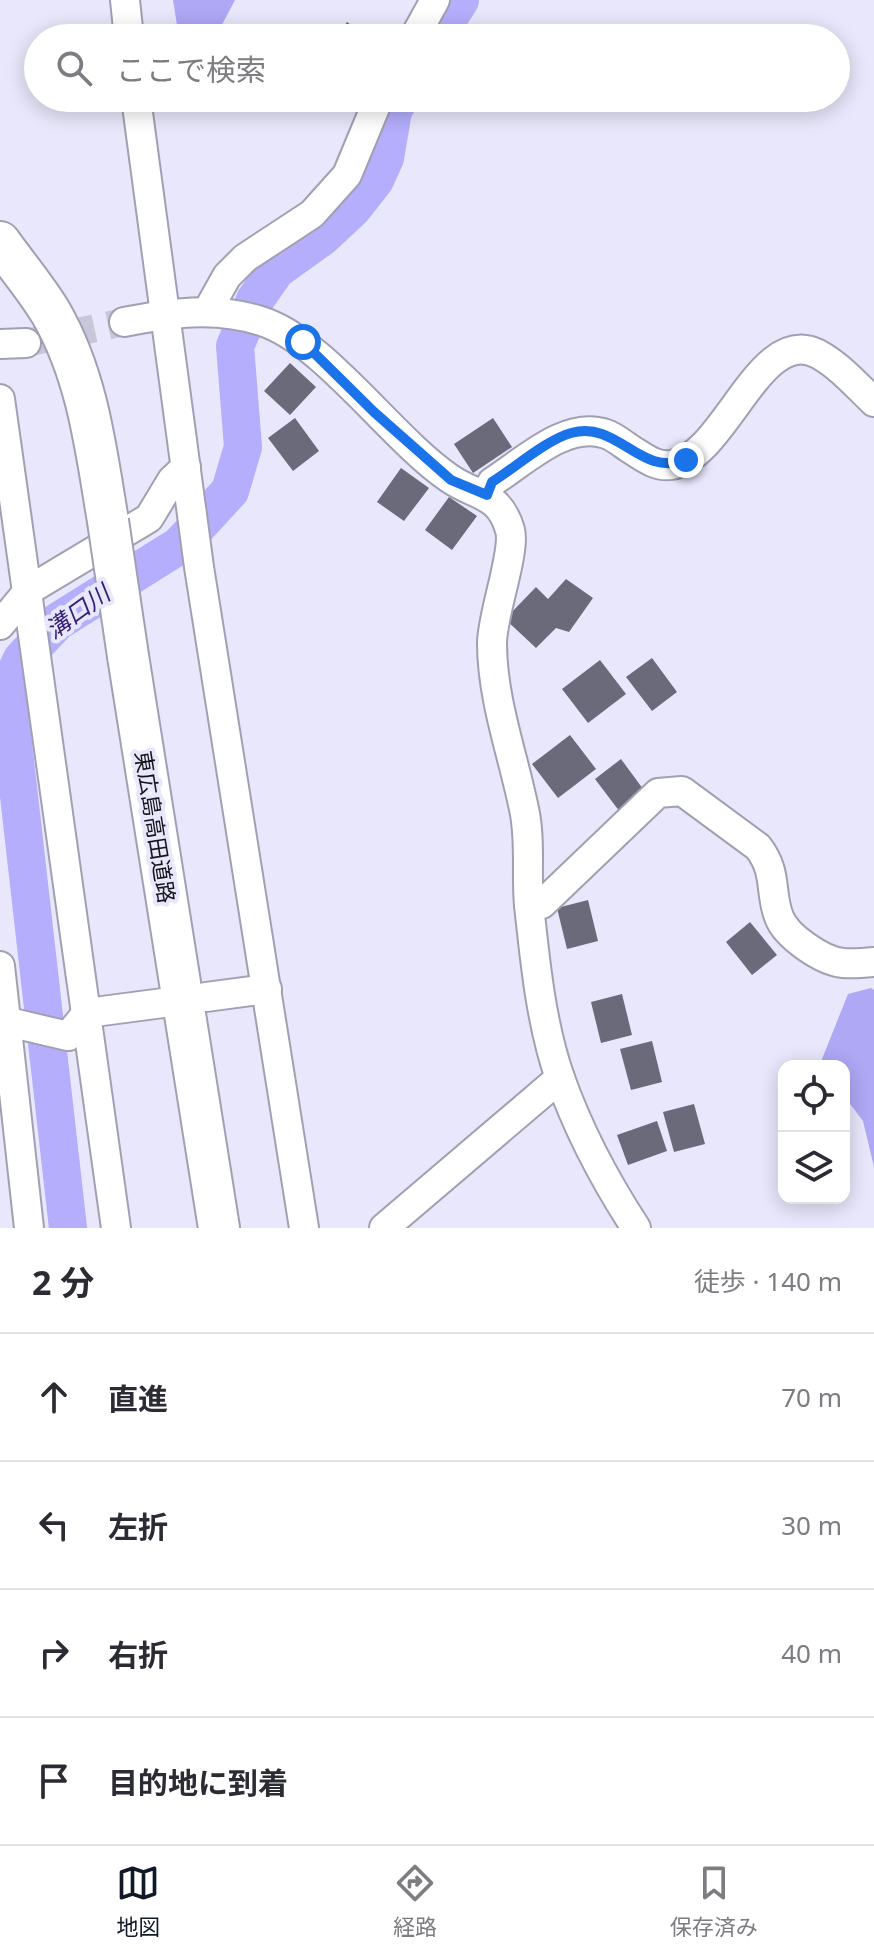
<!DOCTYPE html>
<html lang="ja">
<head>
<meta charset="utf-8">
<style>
	body { margin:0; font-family:"Noto Sans","Noto Sans JP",sans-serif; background:#f7f7f7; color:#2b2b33 }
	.controls { position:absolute; right:24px; bottom:24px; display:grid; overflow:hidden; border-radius:16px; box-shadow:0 4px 20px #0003 }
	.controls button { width:72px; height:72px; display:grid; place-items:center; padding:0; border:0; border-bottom:2px solid #e1e1e2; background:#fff; color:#2b2b33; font:40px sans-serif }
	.stop { position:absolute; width:24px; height:24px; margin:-18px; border:6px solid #1a73e8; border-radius:50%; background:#fff }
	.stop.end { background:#1a73e8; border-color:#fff; box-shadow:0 2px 8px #0008 }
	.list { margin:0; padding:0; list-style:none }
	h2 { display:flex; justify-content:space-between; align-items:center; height:104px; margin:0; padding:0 32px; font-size:34px }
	h2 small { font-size:26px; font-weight:400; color:#7c7c81 }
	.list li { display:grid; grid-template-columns:52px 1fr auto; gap:24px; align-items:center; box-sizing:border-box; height:128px; padding:0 32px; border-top:2px solid #e1e1e2 }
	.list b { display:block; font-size:30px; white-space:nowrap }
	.list em { font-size:26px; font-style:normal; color:#7c7c81 }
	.icon { flex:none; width:44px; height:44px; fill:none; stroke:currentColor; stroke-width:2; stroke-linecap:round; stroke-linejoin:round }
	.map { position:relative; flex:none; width:874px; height:1228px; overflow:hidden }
	.search { position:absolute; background:#fff; box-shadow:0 4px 20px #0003; left:24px; right:24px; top:24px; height:88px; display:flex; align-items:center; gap:20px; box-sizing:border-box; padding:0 28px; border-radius:44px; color:#7c7c81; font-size:30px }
	.sheet { height:616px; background:#fff }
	nav { display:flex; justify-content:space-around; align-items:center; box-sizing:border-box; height:112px; border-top:2px solid #e1e1e2; background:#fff; font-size:22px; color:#7c7c81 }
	nav a { display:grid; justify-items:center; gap:4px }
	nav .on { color:#111827 }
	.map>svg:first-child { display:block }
</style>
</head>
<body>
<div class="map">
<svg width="874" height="1228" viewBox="0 0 874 1228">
	<rect width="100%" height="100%" fill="#e8e7fb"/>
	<g fill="#aea8f5">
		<polygon points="173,0 235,0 215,38 179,38"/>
		<polygon points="871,988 874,990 874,1167 863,1121 844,1096 844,1066 820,1064 848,994"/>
	</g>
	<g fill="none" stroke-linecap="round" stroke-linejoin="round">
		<g stroke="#b4aefc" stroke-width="38">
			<polyline points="436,38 460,0"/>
			<polyline points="68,1228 7,690 22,659 57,622 180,545 230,491 243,447 235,346 255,300 276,270 322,237 353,208 375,180 385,158 393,111 400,98"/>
		</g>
	</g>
	<g fill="#6a6a7b">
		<polygon points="347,22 369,38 336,38"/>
		<polygon points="290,363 316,387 290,415 264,391"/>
		<polygon points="295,418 319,451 293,471 268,438"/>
		<polygon points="493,418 512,447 473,473 454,444"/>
		<polygon points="401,468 429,488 404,521 377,502"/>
		<polygon points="449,497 477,516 452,550 425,530"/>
		<polygon points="566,579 593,598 569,632 556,628 536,648 505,619 536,587 548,599"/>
		<polygon points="652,658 677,692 652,711 626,677"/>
		<polygon points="600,660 626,694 588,723 562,689"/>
		<polygon points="570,735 596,769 558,798 532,764"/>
		<polygon points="621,759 646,793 620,812 595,779"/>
		<polygon points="588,900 598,941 567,949 557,908"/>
		<polygon points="750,922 777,955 752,975 726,942"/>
		<polygon points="622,994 632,1035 601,1043 591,1002"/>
		<polygon points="652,1041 662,1082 631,1090 620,1049"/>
		<polygon points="694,1104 705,1144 674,1152 663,1112"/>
		<polygon points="657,1121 667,1151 628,1165 617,1135"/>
	</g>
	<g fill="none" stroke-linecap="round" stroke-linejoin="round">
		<polyline stroke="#c8c7d9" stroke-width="28" stroke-dasharray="28 14" stroke-linecap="butt" points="26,343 124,322"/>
		<defs>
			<g id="minor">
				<polyline points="125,0 129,38"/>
				<polyline points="414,38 435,0"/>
				<polyline points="136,98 199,567 304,1228"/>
				<polyline points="208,310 227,276 245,258 312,214 347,175 379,98"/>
				<path d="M124,322C171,313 213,306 261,321C323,340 391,438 449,478C476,497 499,492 510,530C516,551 492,615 492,643C492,699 513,755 524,809C531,840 526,874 529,905C535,961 541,1024 560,1078C578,1129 606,1182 636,1228"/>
				<polyline points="0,344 26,343"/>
				<polyline points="0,399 116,1228"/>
				<path d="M487,495L492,482C524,462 566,420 606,434C615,437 624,445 632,450C645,458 656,467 671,465C726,457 759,324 818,354C840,366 856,385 874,402"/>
				<polyline points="0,625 29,590 149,518 172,480 186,467"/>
				<path d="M529,905L542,904L658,793L682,791L758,847C778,873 769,891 779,917C786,936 822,961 843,963C853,964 864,963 874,962"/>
				<polyline points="0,966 29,1228"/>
				<polyline points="206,997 267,989"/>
				<polyline points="0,1020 68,1036 87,1013 163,1003"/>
				<polyline points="384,1228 560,1078"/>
			</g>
			<g id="highway">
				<path d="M0,242C17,266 36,288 51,313C88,377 96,450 108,521"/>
				<polyline points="128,656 219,1228"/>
			</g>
		</defs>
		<use href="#minor" stroke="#a1a0b2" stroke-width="32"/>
		<use href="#highway" stroke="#a1a0b2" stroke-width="44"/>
		<use href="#minor" stroke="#fff" stroke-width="28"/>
		<use href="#highway" stroke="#fff" stroke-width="40"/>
		<defs>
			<polyline id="highway-bridge" points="108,521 128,656"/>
		</defs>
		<use href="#highway-bridge" stroke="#a1a0b2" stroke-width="44" stroke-linecap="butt"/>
		<use href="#highway-bridge" stroke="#fff" stroke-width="40"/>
	</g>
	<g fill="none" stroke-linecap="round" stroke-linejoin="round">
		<path stroke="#1a73e8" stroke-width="10" d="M303,342L374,412L451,480L487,495L492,482C513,469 548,439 571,433C619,420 638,477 686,460"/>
	</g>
	<g text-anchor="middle" stroke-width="8" stroke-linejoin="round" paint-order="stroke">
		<g font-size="22" fill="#15141b" stroke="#e8e7fb">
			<text transform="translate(155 827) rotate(81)" y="8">東広島高田道路</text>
		</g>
		<g font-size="24" font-style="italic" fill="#331d75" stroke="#e8e7fb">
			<text transform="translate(78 612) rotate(-36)" y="8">溝口川</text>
		</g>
	</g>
</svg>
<div class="controls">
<button><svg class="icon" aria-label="locate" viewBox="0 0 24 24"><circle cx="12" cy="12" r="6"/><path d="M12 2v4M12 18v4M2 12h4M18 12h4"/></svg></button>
<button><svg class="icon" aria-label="layers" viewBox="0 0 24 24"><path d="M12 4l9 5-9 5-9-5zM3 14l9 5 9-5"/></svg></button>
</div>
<div class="stop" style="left:303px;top:342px"></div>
<div class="stop end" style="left:686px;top:460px"></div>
<div class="search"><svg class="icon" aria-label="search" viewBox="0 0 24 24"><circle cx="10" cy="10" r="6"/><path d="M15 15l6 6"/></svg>ここで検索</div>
</div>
<section class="sheet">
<h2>2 分<small>徒歩 · 140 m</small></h2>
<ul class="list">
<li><svg class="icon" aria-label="ahead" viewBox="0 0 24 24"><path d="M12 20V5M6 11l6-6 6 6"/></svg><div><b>直進</b></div><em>70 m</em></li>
<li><svg class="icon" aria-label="left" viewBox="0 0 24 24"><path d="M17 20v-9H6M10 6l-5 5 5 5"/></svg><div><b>左折</b></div><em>30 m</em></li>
<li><svg class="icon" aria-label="right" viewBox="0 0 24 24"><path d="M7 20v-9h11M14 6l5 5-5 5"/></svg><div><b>右折</b></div><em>40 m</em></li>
<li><svg class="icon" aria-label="arrive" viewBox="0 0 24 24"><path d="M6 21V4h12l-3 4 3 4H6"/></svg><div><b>目的地に到着</b></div></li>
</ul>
</section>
<nav>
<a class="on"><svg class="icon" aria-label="map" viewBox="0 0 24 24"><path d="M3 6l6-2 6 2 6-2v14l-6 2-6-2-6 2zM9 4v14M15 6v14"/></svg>地図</a>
<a><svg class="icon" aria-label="directions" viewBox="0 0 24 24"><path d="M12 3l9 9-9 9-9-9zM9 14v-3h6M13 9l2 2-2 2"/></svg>経路</a>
<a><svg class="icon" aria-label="saved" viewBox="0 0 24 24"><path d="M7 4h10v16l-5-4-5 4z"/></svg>保存済み</a>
</nav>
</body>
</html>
